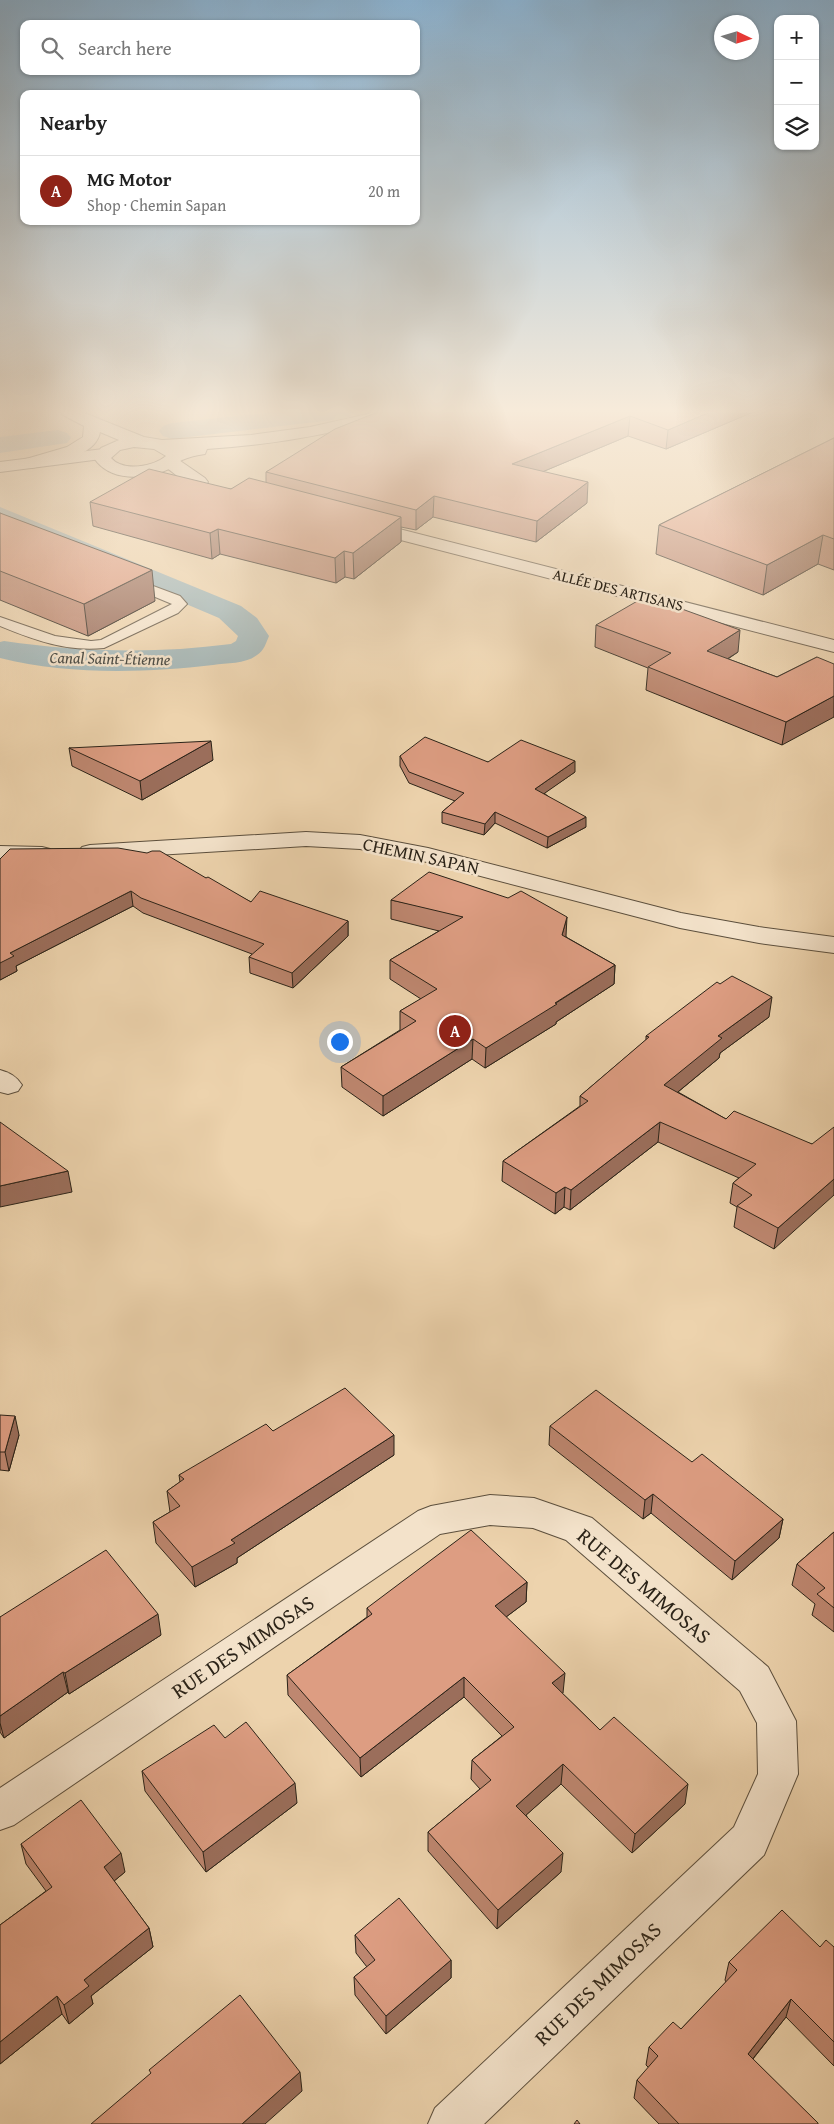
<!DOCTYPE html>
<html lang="en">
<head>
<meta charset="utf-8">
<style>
	body { margin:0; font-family:"Gentium Book Plus",serif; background:#f2f2f2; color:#222 }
	.controls { position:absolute; right:15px; top:15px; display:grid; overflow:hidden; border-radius:10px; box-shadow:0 1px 4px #0004 }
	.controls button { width:45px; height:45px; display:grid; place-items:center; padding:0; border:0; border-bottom:1px solid #e0e0e0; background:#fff; color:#222; font:25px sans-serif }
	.compass { position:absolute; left:714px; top:15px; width:45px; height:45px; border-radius:50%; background:#fff; box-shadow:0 1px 4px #0004; rotate:94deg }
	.you { position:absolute; left:339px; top:1041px; width:18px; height:18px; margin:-12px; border:4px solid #fff; border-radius:50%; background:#1a73e8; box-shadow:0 0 0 8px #1a73e833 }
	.badge { display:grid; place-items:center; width:32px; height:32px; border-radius:50%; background:#8f2418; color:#fff; font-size:16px; font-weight:700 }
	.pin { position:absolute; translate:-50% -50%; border:2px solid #fff; box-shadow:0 1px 5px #0006 }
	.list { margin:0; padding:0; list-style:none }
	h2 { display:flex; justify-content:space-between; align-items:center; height:65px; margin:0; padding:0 20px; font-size:21px }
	h2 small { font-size:16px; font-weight:400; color:#767676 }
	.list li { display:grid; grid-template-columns:32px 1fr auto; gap:15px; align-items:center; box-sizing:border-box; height:70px; padding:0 20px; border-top:1px solid #e0e0e0 }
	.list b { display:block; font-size:19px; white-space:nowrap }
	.list p { margin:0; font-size:16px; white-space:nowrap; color:#767676 }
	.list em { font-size:16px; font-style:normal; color:#767676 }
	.icon { flex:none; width:28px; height:28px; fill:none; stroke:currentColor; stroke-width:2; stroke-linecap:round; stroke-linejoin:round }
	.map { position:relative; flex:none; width:834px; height:2124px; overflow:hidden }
	.search { position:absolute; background:#fff; box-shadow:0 1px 4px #0004; left:20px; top:20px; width:400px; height:55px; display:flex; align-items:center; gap:12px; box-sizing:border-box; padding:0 18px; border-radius:10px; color:#767676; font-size:19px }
	.panel { position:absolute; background:#fff; box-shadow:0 1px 4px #0004; left:20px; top:90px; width:400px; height:135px; border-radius:10px }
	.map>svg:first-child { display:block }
</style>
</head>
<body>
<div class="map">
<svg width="834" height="2124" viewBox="0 0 834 2124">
	<rect width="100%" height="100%" fill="#edd3ad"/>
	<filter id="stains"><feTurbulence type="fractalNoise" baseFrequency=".004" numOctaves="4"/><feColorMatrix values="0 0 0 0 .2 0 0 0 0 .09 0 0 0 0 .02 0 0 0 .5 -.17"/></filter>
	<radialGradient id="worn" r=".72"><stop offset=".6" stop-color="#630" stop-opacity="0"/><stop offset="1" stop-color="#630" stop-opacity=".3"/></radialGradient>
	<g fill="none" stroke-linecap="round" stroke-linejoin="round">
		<g fill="#9fb4b6" fill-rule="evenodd">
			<polygon points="274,412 353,412 350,417 341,419 172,439 163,436 159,431 163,426 172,423"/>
			<polygon points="58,430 67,433 71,438 67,443 0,453 0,437"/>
			<path d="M0,507L241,606L257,618L269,636C266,643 264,651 257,655C246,664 227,663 213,665C145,673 67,675 0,658V642L4,641C80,652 154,654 231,644L236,641L238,636L219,618L0,525Z"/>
		</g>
		<defs>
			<path id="service" d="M129,577L180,596L187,604L178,613L104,648C67,652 34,640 0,626V617L55,636L91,641L101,640L172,604L124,584L122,581L124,578Z"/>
			<g id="minor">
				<polygon points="103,449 109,450 111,454 109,458 0,472 0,462"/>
				<path d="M170,457L176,458L205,478L208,482L205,486C190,489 176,474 164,466L162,462L164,458Z"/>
				<polygon points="364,520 834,640 834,652 358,529 355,525 358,521"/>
				<polygon points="306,832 360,835 428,848 681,913 759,927 834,937 834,953 759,943 680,928 427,862 360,849 306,846 90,859 82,857 78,852 82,847 90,845"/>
				<polygon points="0,846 42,847 50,849 54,854 50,859 42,861 0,860"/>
				<path d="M0,1070C10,1073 16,1076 22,1085L18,1091L8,1094L0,1092Z"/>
				<polygon points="490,1495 534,1498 592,1518 768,1667 796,1721 798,1774 764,1855 484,2124 428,2124 435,2108 734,1827 758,1774 757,1723 740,1691 566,1540 533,1528 490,1525 440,1534 14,1825 0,1830 0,1788 418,1511 431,1506"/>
			</g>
			<path id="tertiary" d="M61,412H82L144,437L162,440L251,435L310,427L377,412H404L402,415C338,433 273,445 207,449L205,454C197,455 189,457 182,460C177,462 174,467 169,469C145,480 110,482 94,458L101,448L119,440L100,432C96,457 52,463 32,468L26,467L24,463L26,459L67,447L83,437L84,426L63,415ZM134,447L154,449L166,456C153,467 123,472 111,458L120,450Z"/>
		</defs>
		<use href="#service" stroke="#5c4f3d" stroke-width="2"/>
		<use href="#minor" stroke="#5c4f3d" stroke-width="2"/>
		<use href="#tertiary" stroke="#5c4f3d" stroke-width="2"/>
		<use href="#service" fill="#f3e2ca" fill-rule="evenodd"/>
		<use href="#minor" fill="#f3e2ca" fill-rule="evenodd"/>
		<use href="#tertiary" fill="#f3e2ca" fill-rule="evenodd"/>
	</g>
	<g fill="#be8770" stroke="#2b2318">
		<polygon points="378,412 753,412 666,449 628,436 542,472 587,503 536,542 433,517 416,530 401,527 401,542 354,579 345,577 336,583 220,554 212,559 93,526 90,502 231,489 266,483 266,472"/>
		<polygon points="834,438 834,570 818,564 763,595 656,554 659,525"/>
		<polygon points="0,513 155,601 88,636 0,600"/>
		<polygon points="596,625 738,652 728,659 777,677 817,657 782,745 646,690 648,668 595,647"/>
		<polygon points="69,748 213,760 142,800 72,766"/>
		<polygon points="400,756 488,762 575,772 544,793 586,827 547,848 495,823 484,835 442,823 442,812 455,801 409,783 400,766"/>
		<polygon points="0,859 206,878 251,902 348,921 348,936 293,988 250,973 249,957 252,954 143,913 133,906 16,966 17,971 0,980"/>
		<polygon points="391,900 566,936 566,937 615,965 614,984 556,1022 556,1024 485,1068 472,1059 383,1116 342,1087 341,1067 400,1030 400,1011 421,999 390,979 390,960 439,931 391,919"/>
		<polygon points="769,1017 720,1053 719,1058 678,1092 726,1119 812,1144 774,1249 734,1227 737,1207 730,1203 733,1183 739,1178 658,1142 570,1210 564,1207 555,1214 502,1181 503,1161 580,1106 580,1096 646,1040 646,1036"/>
		<polygon points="0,1415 19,1435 9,1471 0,1470"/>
		<polygon points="550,1426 692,1462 783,1519 779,1538 732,1580 651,1513 643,1519 549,1445"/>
		<polygon points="273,1431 394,1455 237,1558 237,1563 195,1587 156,1543 153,1522 170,1512 167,1491 180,1482 179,1475"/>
		<polygon points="834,1532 834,1632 812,1615 815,1604 792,1585 797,1564"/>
		<polygon points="527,1582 526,1602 506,1617 563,1693 562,1693 600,1730 685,1804 632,1853 561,1784 526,1815 561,1872 497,1929 428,1851 428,1832 480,1789 471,1779 472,1760 502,1736 464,1697 361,1777 288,1695 287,1675 367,1617 367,1608"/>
		<polygon points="0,1617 161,1635 69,1694 68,1692 4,1738 0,1732"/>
		<polygon points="225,1738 297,1803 206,1872 145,1791 142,1771"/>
		<polygon points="21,1844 125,1872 114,1881 149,1928 153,1947 91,1996 93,2004 69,2024 62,2014 0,2064 0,1925 46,1891 26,1864"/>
		<polygon points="355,1935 451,1960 451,1978 386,2034 355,1995 354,1977 367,1967 356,1953"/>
		<polygon points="820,1947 834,1947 834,2066 786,2017 753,2059 818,2124 659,2124 634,2098 637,2080 649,2068 646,2065 649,2047 681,2029 726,1982 725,1980 729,1962"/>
	</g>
	<g fill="#9b6e5b" stroke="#2b2318">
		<polygon points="710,412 753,412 666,449 668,430"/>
		<polygon points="630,416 628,436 511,485 512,464"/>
		<polygon points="588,482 587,503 536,542 537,521"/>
		<polygon points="434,496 433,517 416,530 416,510"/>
		<polygon points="401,517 401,542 354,579 353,553"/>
		<polygon points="218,529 220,554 212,559 210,533"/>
		<polygon points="823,535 818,564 763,595 767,565"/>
		<polygon points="344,551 345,577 336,583 335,558"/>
		<polygon points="152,570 155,601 88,636 84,604"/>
		<polygon points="740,630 738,652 705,673 707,651"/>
		<polygon points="834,696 834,717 782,745 786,722"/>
		<polygon points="211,741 213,760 142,800 140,781"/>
		<polygon points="575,761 575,772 535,800 535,789"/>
		<polygon points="495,812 495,823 484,835 485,824"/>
		<polygon points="586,817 586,827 547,848 548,837"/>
		<polygon points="131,891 133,906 16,966 17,971 0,980 0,963 10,953"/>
		<polygon points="567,917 566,936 561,955 562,935"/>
		<polygon points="348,921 348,936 293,988 292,973"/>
		<polygon points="615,965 614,984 556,1022 556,1024 485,1068 486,1048"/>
		<polygon points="772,997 769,1017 720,1053 719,1058 662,1105 664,1085 718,1036"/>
		<polygon points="473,1039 472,1059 383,1116 383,1096"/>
		<polygon points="660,1122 658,1142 570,1210 571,1190"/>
		<polygon points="68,1171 72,1192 0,1207 0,1186"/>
		<polygon points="834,1179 834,1195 774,1249 778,1228"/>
		<polygon points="565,1187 564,1207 555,1214 556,1193"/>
		<polygon points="15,1416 19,1435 9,1471 5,1452"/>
		<polygon points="394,1435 394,1455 237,1558 237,1563 195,1587 192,1567 231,1540"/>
		<polygon points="653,1494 651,1513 643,1519 645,1500"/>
		<polygon points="783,1519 779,1538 732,1580 735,1561"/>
		<polygon points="527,1582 526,1602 494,1626 495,1606"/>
		<polygon points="158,1614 161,1635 69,1694 65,1673"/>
		<polygon points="63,1672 68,1692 4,1738 0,1723 0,1716"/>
		<polygon points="565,1673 563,1693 550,1703 552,1683"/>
		<polygon points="464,1677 464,1697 361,1777 360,1758"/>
		<polygon points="563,1764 561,1784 515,1825 516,1806"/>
		<polygon points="295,1783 297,1803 206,1872 203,1852"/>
		<polygon points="688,1784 685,1804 632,1853 635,1834"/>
		<polygon points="121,1853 125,1872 108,1886 104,1867"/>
		<polygon points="563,1853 561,1872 497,1929 498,1910"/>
		<polygon points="149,1928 153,1947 91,1996 93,2004 69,2024 64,2005 84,1980"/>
		<polygon points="451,1960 451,1978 386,2034 386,2016"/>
		<polygon points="57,1996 62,2014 0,2064 0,2042"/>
		<polygon points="791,1999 786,2017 743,2071 748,2054"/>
		<polygon points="300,2072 302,2091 265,2124 242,2124"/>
	</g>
	<g fill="#dd9d82" stroke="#2b2318">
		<polygon points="378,412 710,412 668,430 630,416 512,464 588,482 537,521 434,496 416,510 266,472 335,429"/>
		<polygon points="834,438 834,539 823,535 767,565 659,525"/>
		<polygon points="149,469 231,489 249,478 401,517 353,553 344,551 335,558 218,529 210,533 90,502"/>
		<polygon points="0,513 152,570 84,604 0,571"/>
		<polygon points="646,596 740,630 707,651 777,677 817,657 834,664 834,696 786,722 648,667 671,653 596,625"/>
		<polygon points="425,737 488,762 521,740 575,761 535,789 586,817 548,837 495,812 485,824 442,812 464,793 409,772 400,756"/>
		<polygon points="211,741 140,781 69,748"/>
		<polygon points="118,848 147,853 152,851 160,851 206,878 208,877 251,902 260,891 348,921 292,973 249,957 264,944 141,898 131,891 10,953 14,956 0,963 0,859 10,849"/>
		<polygon points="429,872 508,898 521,891 567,917 562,935 615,965 555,1003 557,1004 486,1048 473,1039 383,1096 341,1067 416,1021 400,1011 437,989 390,960 463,917 391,900"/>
		<polygon points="732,976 772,997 718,1036 722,1038 664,1085 726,1119 734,1111 812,1144 834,1127 834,1179 778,1228 737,1206 752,1195 733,1183 756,1164 660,1122 571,1190 565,1187 556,1193 503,1161 588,1101 580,1096 649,1037 646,1036 717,982 720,984"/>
		<polygon points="0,1122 68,1171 0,1186"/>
		<polygon points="345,1388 394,1435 231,1540 235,1543 192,1567 153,1522 180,1506 167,1491 184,1479 179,1475 266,1424 273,1431"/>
		<polygon points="596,1390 692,1462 702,1454 783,1519 735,1561 653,1494 645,1500 550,1426"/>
		<polygon points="0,1415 15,1416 5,1452 0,1452"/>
		<polygon points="471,1530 527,1582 495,1606 565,1673 552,1683 600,1730 614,1717 688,1784 635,1834 563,1764 516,1806 563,1853 498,1910 428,1832 491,1780 472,1760 514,1727 464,1677 360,1758 287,1675 372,1614 367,1608"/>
		<polygon points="834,1532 834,1608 817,1594 825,1588 797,1564"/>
		<polygon points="106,1550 158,1614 65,1673 63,1672 0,1716 0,1617"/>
		<polygon points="246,1722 295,1783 203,1852 142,1771 214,1725 225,1738"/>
		<polygon points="81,1800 121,1853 104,1867 149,1928 84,1980 89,1986 64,2005 57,1996 0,2042 0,1925 52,1887 21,1844"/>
		<polygon points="399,1898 451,1960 386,2016 354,1977 375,1960 355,1935"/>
		<polygon points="782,1910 820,1947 826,1940 834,1947 834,2042 791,1999 748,2054 818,2123 818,2124 679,2124 637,2080 658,2056 649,2047 673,2022 681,2029 737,1970 729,1962"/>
		<polygon points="240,1995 300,2072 242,2124 91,2124 151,2073 149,2070"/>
		<polygon points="577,2120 580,2124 574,2124"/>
	</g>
	<linearGradient id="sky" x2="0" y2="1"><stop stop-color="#8bb4d4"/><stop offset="0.58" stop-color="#f7ebda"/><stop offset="1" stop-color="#f7ebda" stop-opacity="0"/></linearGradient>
	<rect width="834" height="709" fill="url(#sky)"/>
	<g text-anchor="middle" stroke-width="5" stroke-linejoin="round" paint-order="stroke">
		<g font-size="15" fill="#2b2318" stroke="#f3e2ca">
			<text transform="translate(618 590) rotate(14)" y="5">ALLÉE DES ARTISANS</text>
		</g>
		<g font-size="16" font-style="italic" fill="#4e4e47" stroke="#f3e2ca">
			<text transform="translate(110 658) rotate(1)" y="6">Canal Saint-Étienne</text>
		</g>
		<g font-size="18" fill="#2b2318" stroke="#f3e2ca">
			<text transform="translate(421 856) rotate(12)" y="6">CHEMIN SAPAN</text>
		</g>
		<g font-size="21" fill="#2b2318" stroke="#f3e2ca">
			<text transform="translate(644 1586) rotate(40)" y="7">RUE DES MIMOSAS</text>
			<text transform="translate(243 1647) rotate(-34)" y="7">RUE DES MIMOSAS</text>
			<text transform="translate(598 1984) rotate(-44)" y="7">RUE DES MIMOSAS</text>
		</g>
	</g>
	<rect width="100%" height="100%" filter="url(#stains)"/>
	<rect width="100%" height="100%" fill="url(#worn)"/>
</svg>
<div class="controls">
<button>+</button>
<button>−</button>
<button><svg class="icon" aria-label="layers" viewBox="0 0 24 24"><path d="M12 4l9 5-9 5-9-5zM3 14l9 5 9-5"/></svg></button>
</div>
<svg class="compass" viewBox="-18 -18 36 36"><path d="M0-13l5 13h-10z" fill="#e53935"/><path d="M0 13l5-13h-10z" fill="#767676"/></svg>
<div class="you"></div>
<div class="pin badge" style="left:455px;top:1031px">A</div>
<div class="search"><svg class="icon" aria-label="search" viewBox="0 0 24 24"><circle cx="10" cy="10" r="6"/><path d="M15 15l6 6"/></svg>Search here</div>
<section class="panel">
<h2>Nearby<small></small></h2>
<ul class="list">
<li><span class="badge">A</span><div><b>MG Motor</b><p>Shop · Chemin Sapan</p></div><em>20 m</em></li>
</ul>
</section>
</div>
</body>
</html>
